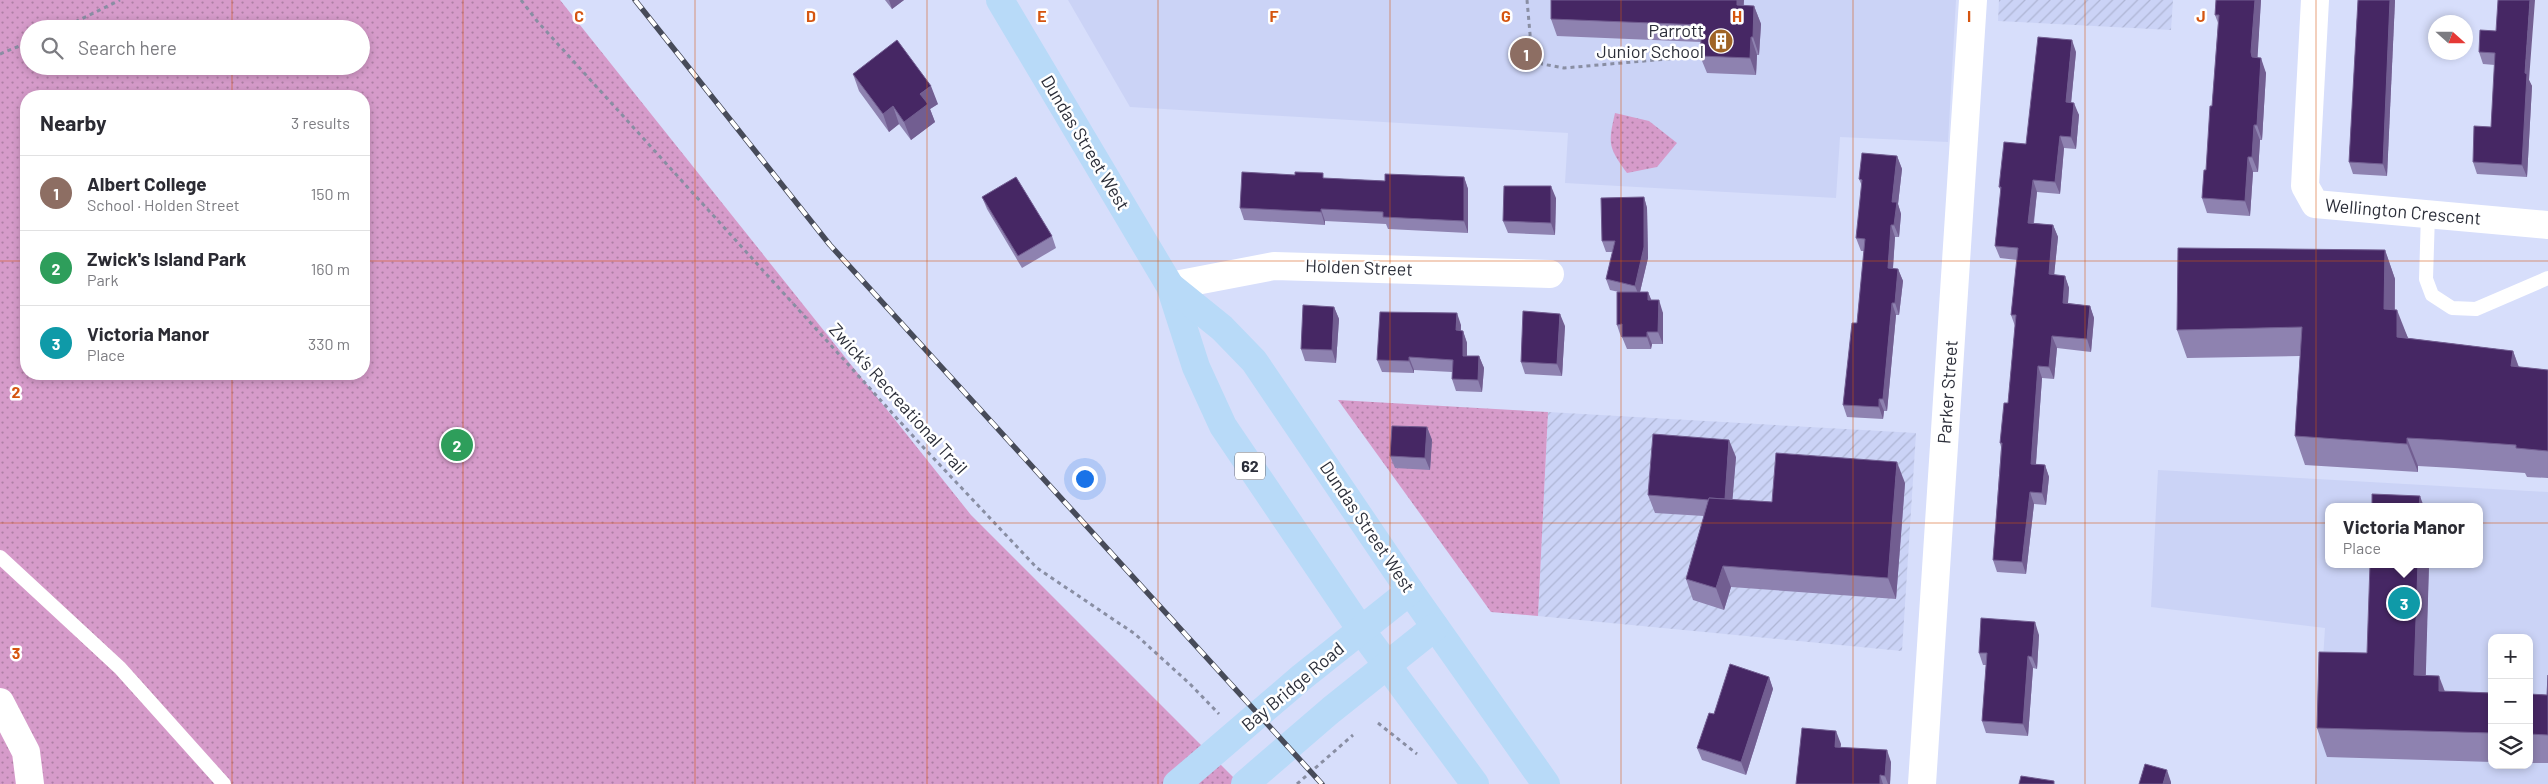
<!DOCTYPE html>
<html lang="en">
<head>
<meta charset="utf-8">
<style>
	body { margin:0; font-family:Barlow,sans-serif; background:#f2f2f3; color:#2b2b33 }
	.controls { position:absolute; right:15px; bottom:15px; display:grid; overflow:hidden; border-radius:10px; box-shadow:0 2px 8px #0003 }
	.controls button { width:45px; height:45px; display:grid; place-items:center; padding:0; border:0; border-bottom:1px solid #e1e1e2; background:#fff; color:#2b2b33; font:25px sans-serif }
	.compass { position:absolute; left:2428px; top:15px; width:45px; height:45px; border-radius:50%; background:#fff; box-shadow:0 2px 8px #0003; rotate:111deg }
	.you { position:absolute; left:1084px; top:478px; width:18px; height:18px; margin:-12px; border:4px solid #fff; border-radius:50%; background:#1a73e8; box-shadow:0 0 0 8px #1a73e833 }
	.badge { display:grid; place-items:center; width:32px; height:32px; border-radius:50%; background:#9f6325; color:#fff; font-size:16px; font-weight:700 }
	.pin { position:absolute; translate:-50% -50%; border:2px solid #fff; box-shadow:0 1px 5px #0006 }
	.popup { position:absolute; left:2325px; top:503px; width:158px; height:65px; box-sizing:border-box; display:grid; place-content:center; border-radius:10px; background:#fff; filter:drop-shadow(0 1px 4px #0005); font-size:16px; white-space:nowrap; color:#7c7c81 }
	.popup b { font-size:19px; color:#2b2b33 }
	.popup::after { content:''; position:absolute; left:50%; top:100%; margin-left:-10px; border:10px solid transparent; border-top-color:#fff }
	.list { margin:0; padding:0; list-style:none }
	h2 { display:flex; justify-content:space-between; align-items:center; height:65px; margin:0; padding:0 20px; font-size:21px }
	h2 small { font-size:16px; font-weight:400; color:#7c7c81 }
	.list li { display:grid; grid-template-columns:32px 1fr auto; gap:15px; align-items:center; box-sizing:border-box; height:75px; padding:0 20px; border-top:1px solid #e1e1e2 }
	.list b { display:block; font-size:19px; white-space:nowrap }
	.list p { margin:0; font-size:16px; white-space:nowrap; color:#7c7c81 }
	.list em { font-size:16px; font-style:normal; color:#7c7c81 }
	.icon { flex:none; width:28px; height:28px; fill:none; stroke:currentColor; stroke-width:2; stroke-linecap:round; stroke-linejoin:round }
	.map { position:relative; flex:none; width:2548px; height:784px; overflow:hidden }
	.search { position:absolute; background:#fff; box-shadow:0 2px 8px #0003; left:20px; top:20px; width:350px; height:55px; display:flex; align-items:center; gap:12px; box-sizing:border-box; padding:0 18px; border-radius:28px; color:#7c7c81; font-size:19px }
	.panel { position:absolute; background:#fff; box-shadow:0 2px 8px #0003; left:20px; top:90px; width:350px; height:290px; border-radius:20px }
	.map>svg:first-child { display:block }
</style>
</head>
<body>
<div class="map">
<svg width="2548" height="784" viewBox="0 0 2548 784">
	<defs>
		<pattern id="industrial-furrows" width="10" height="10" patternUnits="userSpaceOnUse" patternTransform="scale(1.25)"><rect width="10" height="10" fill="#cbd3f6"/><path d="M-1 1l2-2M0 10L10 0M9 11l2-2" fill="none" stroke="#aeb5d4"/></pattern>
		<pattern id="park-dots" width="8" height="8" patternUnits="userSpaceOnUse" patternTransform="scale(1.25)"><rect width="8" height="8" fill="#d69bca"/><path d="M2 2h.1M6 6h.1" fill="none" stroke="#ae7fa5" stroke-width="1.8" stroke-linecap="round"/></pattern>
	</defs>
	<rect width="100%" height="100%" fill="#d7defb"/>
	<g fill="#cbd3f6" fill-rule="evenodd">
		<polygon points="1068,0 1956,0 1948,142 1840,137 1836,198 1565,183 1568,133 1130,107"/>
		<path d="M2158,470L2548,492V784H2315L2325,628L2151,607ZM2329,507H2479V564H2329ZM2492,638H2529V765H2492Z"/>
	</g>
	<g fill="url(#industrial-furrows)">
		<polygon points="1999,0 2173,0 2171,30 1998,21"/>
		<polygon points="1548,412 1916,433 1902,651 1538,616"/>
	</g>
	<g fill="url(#park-dots)" fill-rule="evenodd">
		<path d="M0,0H560L971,515L1240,784H0ZM29,29H361V66H29ZM26,96H364V374H26Z"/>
		<path d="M1615,113L1649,121L1677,143L1657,167L1627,173C1608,147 1608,144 1615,113Z"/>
		<polygon points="1338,400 1548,412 1538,616 1491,612"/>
	</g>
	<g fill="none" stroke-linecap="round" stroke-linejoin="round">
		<g stroke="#898ea3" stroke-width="3" stroke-dasharray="4 4" stroke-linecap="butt">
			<polyline points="521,0 537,21 923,447 1037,568 1135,634 1190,684 1219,714"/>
			<polyline points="1527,0 1531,45 1542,64 1564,68 1690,57"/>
			<polyline points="61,29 120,0"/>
			<polyline points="0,54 29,42"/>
			<polyline points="1378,723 1417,754"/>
			<polyline points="1297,784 1353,735"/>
		</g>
		<g stroke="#fff" stroke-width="14">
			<polyline points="2428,214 2426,279 2432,295 2452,308 2476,309 2548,278"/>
			<polyline points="0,557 120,668 224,784"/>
		</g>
		<g stroke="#fff" stroke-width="28">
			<polyline points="2315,0 2305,186 2315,204 2548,225"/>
			<polyline points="1170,286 1274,266 1550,274"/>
			<polyline points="0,702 26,752 30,784"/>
			<polyline points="1922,784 1973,0"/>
		</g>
		<g stroke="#b8daf8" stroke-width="28">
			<polyline points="1000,0 1170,286 1196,367 1223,426 1361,630 1475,784"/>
			<polyline points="1170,286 1222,328 1254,361 1410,591 1546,784"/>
			<polyline points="1177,784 1302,677 1410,591"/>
			<polyline points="1245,784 1331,710 1435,627"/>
		</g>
		<defs>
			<polyline id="rail" points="635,0 830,245 1322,784"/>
		</defs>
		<use href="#rail" stroke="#474b59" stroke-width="5.5"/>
		<use href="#rail" stroke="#fff" stroke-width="4" stroke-dasharray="11" stroke-linecap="butt"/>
	</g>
	<g fill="#8e82b0">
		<polygon points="885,0 904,0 892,9"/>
		<polygon points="2216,0 2261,0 2257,57 2266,73 2262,140 2260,140 2258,172 2253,172 2250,216 2207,213 2202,198 2206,170 2212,106 2218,23 2215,15"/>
		<polygon points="2358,0 2395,0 2387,176 2353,174 2349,162"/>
		<polygon points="1744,6 1754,6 1761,24 1759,55 1757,55 1756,75 1707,73 1700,56 1701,42 1557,36 1551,19"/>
		<polygon points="2480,30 2529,80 2532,86 2527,177 2477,174 2473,162 2491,127 2495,65 2483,64 2479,52"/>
		<polygon points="2076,52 2071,102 2079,115 2076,149 2064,148 2060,194 2037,192 2034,223 2053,225 2058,237 2054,275 2065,276 2069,288 2068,303 2090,306 2094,318 2091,352 2057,348 2054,379 2042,378 2036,464 2045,465 2049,477 2046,505 2034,504 2026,574 1997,572 1993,560 2001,447 2000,443 2008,403 2015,326 2011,315 2017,260 2000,258 1995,246 2001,191 1999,187 2026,144"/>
		<polygon points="853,74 938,104 930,109 935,122 911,140 899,124 889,132 859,91"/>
		<polygon points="1897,156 1902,169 1898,204 1901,214 1899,237 1895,237 1893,269 1898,269 1903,281 1899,315 1896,315 1887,411 1884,411 1883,419 1847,417 1843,405 1857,323 1864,251 1861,251 1856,238 1862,186 1859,179"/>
		<polygon points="1464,177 1468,189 1468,233 1388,229 1386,224 1325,221 1325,225 1244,220 1240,208 1324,178 1385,181"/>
		<polygon points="982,197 1052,236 1056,248 1022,268 987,209"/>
		<polygon points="1644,197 1647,208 1648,258 1640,292 1648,292 1651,300 1663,313 1663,344 1652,344 1651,349 1627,349 1622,337 1621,337 1617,325 1619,292 1610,290 1606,279 1613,252 1606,252 1602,241"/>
		<polygon points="1556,198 1555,235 1508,233 1503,221"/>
		<polygon points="2385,250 2395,279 2395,310 2408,338 2513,351 2519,367 2548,370 2548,478 2527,477 2525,473 2454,468 2418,466 2418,472 2305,465 2295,436 2300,356 2187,358 2177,330"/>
		<polygon points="1334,307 1339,319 1336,363 1305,361 1301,349"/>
		<polygon points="1461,325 1461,331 1463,331 1467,343 1467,356 1479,356 1484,368 1482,392 1456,391 1452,379 1452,372 1414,370 1414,373 1382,372 1377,360"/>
		<polygon points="1565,326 1562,376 1525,374 1521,362"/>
		<polygon points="1427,427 1432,440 1430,470 1395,468 1390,456"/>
		<polygon points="1736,457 1732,500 1772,502 1905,483 1896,599 1731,587 1724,610 1693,600 1686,579 1704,516 1655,513 1648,495"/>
		<polygon points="2429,564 2425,675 2445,692 2492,693 2492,762 2327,757 2317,728"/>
		<polygon points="2039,635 2037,669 2033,668 2028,736 1986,733 1982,721 1986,665 1983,665 1979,653"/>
		<polygon points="2548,675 2548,763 2529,763 2529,694 2547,695"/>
		<polygon points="1769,677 1773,689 1746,775 1702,760 1697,748"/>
		<polygon points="1841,744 1840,747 1891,762 1890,784 1796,784"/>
	</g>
	<g fill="#725e91">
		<polygon points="889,0 904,0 892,9"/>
		<polygon points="1737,0 1744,0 1743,23 1737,5"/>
		<polygon points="2255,0 2261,0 2257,67 2252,57 2251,52"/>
		<polygon points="2390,0 2395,0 2387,176 2383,164"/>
		<polygon points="2530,0 2535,0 2529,80 2532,86 2527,177 2522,165 2525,73"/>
		<polygon points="1754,6 1761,24 1759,55 1753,37"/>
		<polygon points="1751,37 1757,55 1756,75 1750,58"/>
		<polygon points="2072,40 2076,52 2070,114 2066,102"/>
		<polygon points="2261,58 2266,73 2262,140 2257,125"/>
		<polygon points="931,86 938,104 930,109 935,122 911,140 904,122 920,94"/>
		<polygon points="2074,103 2079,115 2076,149 2071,137"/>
		<polygon points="893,106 899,124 889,132 883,114"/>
		<polygon points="2254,125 2260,140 2258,172 2252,157"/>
		<polygon points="2060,136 2064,148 2060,194 2055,182"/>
		<polygon points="1897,156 1902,169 1898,204 1901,214 1899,237 1894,225 1892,202"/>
		<polygon points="2248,157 2253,172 2250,216 2245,201"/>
		<polygon points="1464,177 1468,189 1468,233 1464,221"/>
		<polygon points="2033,180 2037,192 2032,235 2028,223"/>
		<polygon points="1551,186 1556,198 1555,235 1551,223"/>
		<polygon points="1644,197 1647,208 1648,258 1639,296 1635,286"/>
		<polygon points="1321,209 1325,221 1325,225 1321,212"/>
		<polygon points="1891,225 1895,237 1892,280 1888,268"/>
		<polygon points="2053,225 2058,237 2053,286 2049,274"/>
		<polygon points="2385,250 2395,279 2394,338 2384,309"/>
		<polygon points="1898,269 1903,281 1899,315 1895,303"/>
		<polygon points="2065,276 2069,288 2067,315 2063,303"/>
		<polygon points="1648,292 1653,304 1648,300"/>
		<polygon points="1659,300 1663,313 1663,344 1658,332"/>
		<polygon points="1892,303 1896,315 1887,411 1883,399"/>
		<polygon points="2090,306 2094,318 2091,352 2087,339"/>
		<polygon points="1334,307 1339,319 1336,363 1332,350"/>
		<polygon points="2397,310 2408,338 2397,337"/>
		<polygon points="1457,313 1461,325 1460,342 1456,330"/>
		<polygon points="1560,314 1565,326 1562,376 1557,364"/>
		<polygon points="1463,331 1467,343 1467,368 1463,356"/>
		<polygon points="1647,332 1652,344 1651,349 1647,337"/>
		<polygon points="2052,336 2057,348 2054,379 2049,367"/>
		<polygon points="2513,351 2523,380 2511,366"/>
		<polygon points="1479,356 1484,368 1482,392 1478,380"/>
		<polygon points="1409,357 1414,370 1414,373 1409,361"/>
		<polygon points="2038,366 2042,378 2035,476 2031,464"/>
		<polygon points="1879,399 1884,411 1883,419 1879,407"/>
		<polygon points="1427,427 1432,440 1430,470 1425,458"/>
		<polygon points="2407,438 2418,466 2418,472 2407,444"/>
		<polygon points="1729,440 1736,457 1731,518 1725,501"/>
		<polygon points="1897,462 1905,483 1896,599 1888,578"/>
		<polygon points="2045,465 2049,477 2046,505 2042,493"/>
		<polygon points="2030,492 2034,504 2026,574 2022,562"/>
		<polygon points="2420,496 2424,507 2419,507"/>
		<polygon points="2418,564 2429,564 2425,704 2414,675"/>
		<polygon points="1723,566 1731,587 1724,610 1716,588"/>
		<polygon points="2035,622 2039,635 2037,669 2032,657"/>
		<polygon points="2028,656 2033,668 2028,736 2023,724"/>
		<polygon points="2439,676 2450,705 2439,691"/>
		<polygon points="1769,677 1773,689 1746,775 1741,762"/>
		<polygon points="1836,731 1841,744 1839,759 1835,747"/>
		<polygon points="1887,750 1891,762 1890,784 1888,784 1885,776"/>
		<polygon points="2167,770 2171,782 2171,784 2163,784"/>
		<polygon points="1880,775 1883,784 1880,784"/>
	</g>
	<g fill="#462764" stroke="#725e91">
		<polygon points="1551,0 1737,0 1737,5 1754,6 1753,37 1751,37 1750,58 1700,56 1702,25 1551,19"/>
		<polygon points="2216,0 2255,0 2251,52 2252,57 2261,58 2257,125 2254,125 2252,157 2248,157 2245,201 2202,198 2204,170 2206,170 2210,106 2212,106 2219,15 2215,15"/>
		<polygon points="2358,0 2390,0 2383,164 2349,162"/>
		<polygon points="2498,0 2530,0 2525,73 2527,74 2522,165 2473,162 2474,126 2491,127 2495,53 2479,52 2480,30 2496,31"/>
		<polygon points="2038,37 2072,40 2066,102 2074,103 2071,137 2060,136 2055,182 2033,180 2028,223 2053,225 2049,274 2065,276 2063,303 2090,306 2087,339 2052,336 2049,367 2038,366 2031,464 2045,465 2042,493 2030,492 2022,562 1993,560 2002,443 2000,443 2004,403 2008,403 2016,315 2011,315 2018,248 1995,246 2001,187 1999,187 2004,142 2026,144"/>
		<polygon points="897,40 931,86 920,94 928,104 904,122 893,106 883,114 853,74"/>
		<polygon points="1862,153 1897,156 1892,202 1897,202 1894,225 1891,225 1888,268 1898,269 1895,303 1892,303 1883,399 1879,399 1879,407 1843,405 1852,323 1857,323 1865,239 1856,238 1862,180 1859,179"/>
		<polygon points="1242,172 1295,175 1295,172 1323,173 1323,178 1385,181 1385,174 1464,177 1464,221 1383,217 1383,212 1321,209 1321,212 1240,208"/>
		<polygon points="1016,177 1052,236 1018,256 982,197"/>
		<polygon points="1504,186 1551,186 1551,223 1503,221"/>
		<polygon points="1644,197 1644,247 1635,286 1606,279 1615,241 1602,241 1601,198"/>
		<polygon points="2178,248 2385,250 2384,309 2397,310 2397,337 2513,351 2511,366 2548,370 2548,451 2516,448 2516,445 2444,440 2407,438 2407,444 2295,436 2302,327 2177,330"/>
		<polygon points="1617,292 1648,292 1648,300 1659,300 1658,332 1647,332 1647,337 1622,337 1622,324 1617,325"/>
		<polygon points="1303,305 1334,307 1332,350 1301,349"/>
		<polygon points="1523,311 1560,314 1557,364 1521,362"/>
		<polygon points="1380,312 1457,313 1456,330 1463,331 1463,356 1479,356 1478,380 1452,379 1453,360 1409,357 1409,361 1377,360"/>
		<polygon points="1392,426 1427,427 1425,458 1390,456"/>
		<polygon points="1653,434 1729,440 1725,499 1709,498 1709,500 1648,495"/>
		<polygon points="1776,453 1897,462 1888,578 1723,566 1716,588 1686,579 1709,498 1772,502"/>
		<polygon points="2372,494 2420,496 2419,507 2372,507"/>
		<polygon points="2370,564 2418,564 2414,675 2439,676 2439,691 2492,693 2492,733 2317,728 2319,652 2367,653"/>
		<polygon points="1981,618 2035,622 2032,657 2028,656 2023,724 1982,721 1987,653 1979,653"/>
		<polygon points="1730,664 1769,677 1741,762 1697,748 1709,713 1714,714"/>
		<polygon points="2548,675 2548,735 2529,734 2529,694 2547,695"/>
		<polygon points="1802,728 1836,731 1835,747 1887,750 1885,776 1880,775 1880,784 1796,784"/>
		<polygon points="2145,764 2167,770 2163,784 2139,784"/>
		<polygon points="2021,776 2054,781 2054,784 2019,784"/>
	</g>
	<path fill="none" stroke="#d55510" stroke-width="1" stroke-opacity="0.55" d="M232,0V29M463,0V784M695,0V784M927,0V784M1158,0V784M1390,0V784M1621,0V784M1853,0V784M2085,0V784M2316,0V784M232,66V96M0,261H26M364,261H2548M232,374V784M0,523H2548"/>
	<defs>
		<symbol id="building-disc" viewBox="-11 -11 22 22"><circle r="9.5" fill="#9f6325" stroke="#fff"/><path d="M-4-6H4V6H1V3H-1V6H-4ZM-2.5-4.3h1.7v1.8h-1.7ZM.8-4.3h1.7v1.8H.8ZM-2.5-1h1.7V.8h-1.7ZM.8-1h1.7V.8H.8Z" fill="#fff"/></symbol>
	</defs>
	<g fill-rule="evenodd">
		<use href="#building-disc" x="1707" y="27" width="28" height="28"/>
	</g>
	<g text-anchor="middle" stroke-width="5" stroke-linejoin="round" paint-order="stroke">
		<rect fill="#fff" stroke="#6b6d74" stroke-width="1" x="1235" y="452.5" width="30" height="27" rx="4"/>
		<g font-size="16" font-weight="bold" fill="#2b2e39">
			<text x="1250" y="472">62</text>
		</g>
		<g font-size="18" fill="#2b2e39" stroke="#fff" text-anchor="end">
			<text x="1704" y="37">Parrott<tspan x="1704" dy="21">Junior School</tspan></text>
		</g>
		<g font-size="18" fill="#2b2e39" stroke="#fff">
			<text transform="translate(1085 143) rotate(59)" y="6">Dundas Street West</text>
			<text transform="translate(2403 212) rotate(5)" y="6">Wellington Crescent</text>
			<text transform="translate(1359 268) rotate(2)" y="6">Holden Street</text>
			<text transform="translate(1948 392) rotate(-86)" y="6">Parker Street</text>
			<text transform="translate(898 399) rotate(48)" y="6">Zwick’s Recreational Trail</text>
			<text transform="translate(1367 527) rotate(56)" y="6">Dundas Street West</text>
			<text transform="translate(1293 687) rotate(-40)" y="6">Bay Bridge Road</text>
		</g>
	</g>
	<g font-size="16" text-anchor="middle" font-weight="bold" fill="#d55510" stroke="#fff" stroke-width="5" stroke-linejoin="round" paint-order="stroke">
		<text x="579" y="22">C</text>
		<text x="811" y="22">D</text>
		<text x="1042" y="22">E</text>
		<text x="1274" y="22">F</text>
		<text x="1506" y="22">G</text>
		<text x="1737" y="22">H</text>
		<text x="1969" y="22">I</text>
		<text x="2201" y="22">J</text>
		<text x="16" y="398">2</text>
		<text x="16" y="659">3</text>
	</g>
</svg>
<div class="controls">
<button>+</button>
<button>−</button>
<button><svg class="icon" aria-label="layers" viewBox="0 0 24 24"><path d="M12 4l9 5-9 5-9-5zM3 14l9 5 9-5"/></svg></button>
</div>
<svg class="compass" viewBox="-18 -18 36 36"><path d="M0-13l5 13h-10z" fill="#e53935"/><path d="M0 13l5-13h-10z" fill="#7c7c81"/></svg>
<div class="you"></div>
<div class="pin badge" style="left:1526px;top:54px;background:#8d6e63">1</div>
<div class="pin badge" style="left:457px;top:445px;background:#2e9e5b">2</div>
<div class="pin badge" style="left:2404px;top:603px;background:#0f9aa8">3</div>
<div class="popup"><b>Victoria Manor</b>Place</div>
<div class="search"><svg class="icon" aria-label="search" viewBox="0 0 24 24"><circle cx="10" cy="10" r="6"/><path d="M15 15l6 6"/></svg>Search here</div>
<section class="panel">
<h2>Nearby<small>3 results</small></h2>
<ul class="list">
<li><span class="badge" style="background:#8d6e63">1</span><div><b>Albert College</b><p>School · Holden Street</p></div><em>150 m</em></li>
<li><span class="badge" style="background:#2e9e5b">2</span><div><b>Zwick's Island Park</b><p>Park</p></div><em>160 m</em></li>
<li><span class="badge" style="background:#0f9aa8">3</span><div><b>Victoria Manor</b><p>Place</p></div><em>330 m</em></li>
</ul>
</section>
</div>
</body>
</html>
